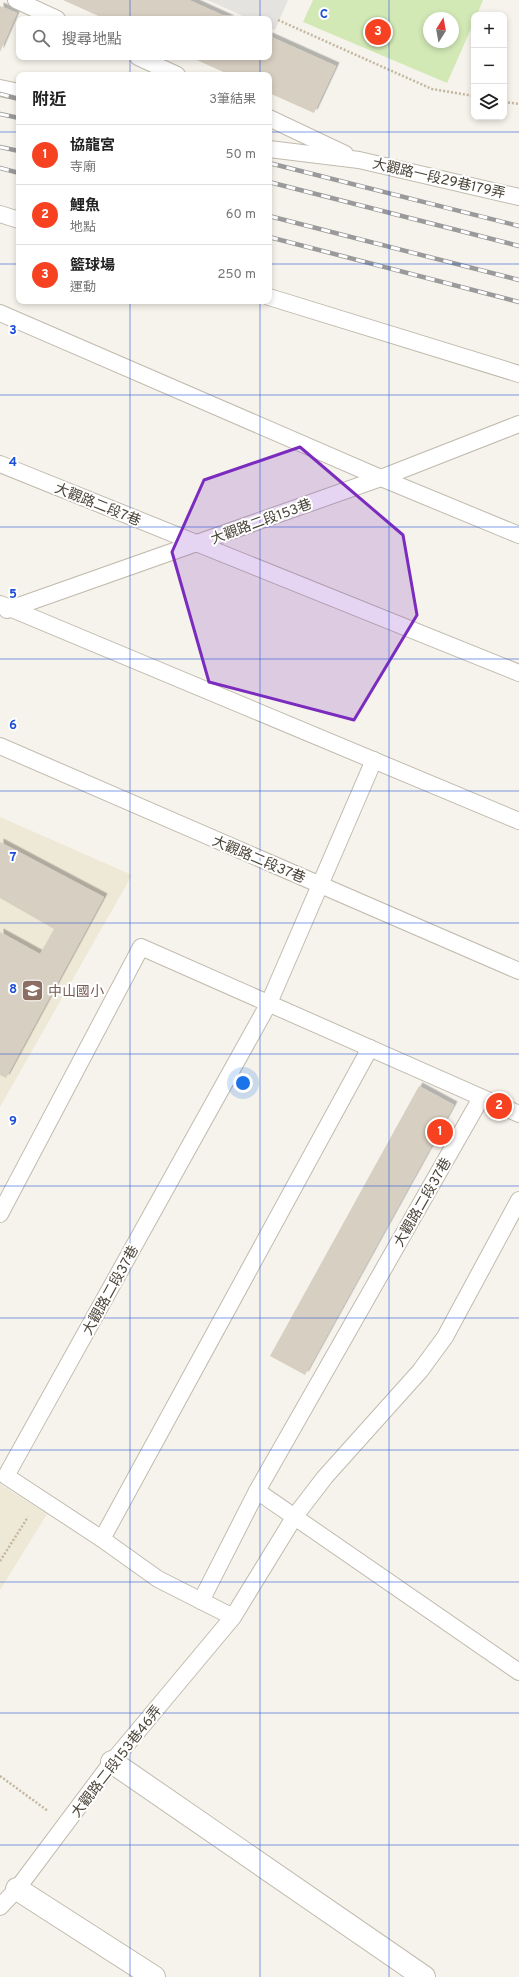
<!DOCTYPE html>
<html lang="zh-TW">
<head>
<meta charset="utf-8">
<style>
	body { margin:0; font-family:Overpass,"Noto Sans TC",sans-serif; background:#f2f2f2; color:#222 }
	.controls { position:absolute; right:12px; top:12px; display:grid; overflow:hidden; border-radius:8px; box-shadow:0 2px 6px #0003 }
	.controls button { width:36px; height:36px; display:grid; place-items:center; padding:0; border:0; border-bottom:1px solid #e0e0e0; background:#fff; color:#222; font:20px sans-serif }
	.compass { position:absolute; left:423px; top:12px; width:36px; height:36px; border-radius:50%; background:#fff; box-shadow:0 2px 6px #0003; rotate:11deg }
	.you { position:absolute; left:243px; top:1083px; width:14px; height:14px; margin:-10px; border:3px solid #fff; border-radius:50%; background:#1a73e8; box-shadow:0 0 0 6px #1a73e833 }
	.badge { display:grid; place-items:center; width:26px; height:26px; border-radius:50%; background:#f74222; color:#fff; font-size:13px; font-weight:700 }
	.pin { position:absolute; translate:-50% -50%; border:2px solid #fff; box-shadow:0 1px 4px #0006 }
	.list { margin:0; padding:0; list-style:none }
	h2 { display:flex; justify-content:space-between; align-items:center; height:52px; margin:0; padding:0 16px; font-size:17px }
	h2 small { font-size:13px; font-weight:400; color:#767676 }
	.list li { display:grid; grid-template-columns:26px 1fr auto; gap:12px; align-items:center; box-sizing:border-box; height:60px; padding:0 16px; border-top:1px solid #e0e0e0 }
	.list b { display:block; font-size:15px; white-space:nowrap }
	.list p { margin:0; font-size:13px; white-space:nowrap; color:#767676 }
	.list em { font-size:13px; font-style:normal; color:#767676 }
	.icon { flex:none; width:22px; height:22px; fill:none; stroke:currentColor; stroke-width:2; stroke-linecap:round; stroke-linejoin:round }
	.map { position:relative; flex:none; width:519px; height:1977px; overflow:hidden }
	.search { position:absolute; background:#fff; box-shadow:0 2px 6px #0003; left:16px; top:16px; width:256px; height:44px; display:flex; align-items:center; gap:10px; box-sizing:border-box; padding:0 14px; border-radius:8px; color:#767676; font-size:15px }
	.panel { position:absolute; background:#fff; box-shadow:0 2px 6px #0003; left:16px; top:72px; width:256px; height:232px; border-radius:8px }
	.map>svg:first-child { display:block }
</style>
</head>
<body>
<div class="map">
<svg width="519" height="1977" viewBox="0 0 519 1977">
	<defs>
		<filter id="shadow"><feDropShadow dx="3.5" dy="-3.5" stdDeviation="0" flood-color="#0004"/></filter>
	</defs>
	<rect width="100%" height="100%" fill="#f6f3ec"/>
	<g fill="#eee8d6">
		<polygon points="0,817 132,875 0,1107"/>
		<polygon points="0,1484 47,1514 0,1590"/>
	</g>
	<path fill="#d2e9b6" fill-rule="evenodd" d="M313,0H483L477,15H474V22L447,83L303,22ZM429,18H453V42H429Z"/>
	<polygon fill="#e5e3e0" points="207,0 288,0 275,30 269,28 269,19 250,19"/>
	<g fill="#d7cfc1" filter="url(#shadow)">
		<polygon points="63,0 189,0 231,19 105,19"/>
		<polygon points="0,6 17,13 0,52"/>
		<polygon points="269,36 336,66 314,113 269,93 269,75 230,75 190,57 269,57"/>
		<polygon points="0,842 104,897 6,1078 0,1075 0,932 40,954 54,929 0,898"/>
		<polygon points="419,1086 454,1105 305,1375 270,1356"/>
	</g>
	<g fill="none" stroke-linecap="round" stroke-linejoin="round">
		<defs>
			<g id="lane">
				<polyline points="16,0 57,19"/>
				<polyline points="138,57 177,75"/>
				<polyline points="0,88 19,92"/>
				<polyline points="269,118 345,154"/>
				<polyline points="269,149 359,160 519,197"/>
				<polyline points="0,214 19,220"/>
				<polyline points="269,297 519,374"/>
				<polyline points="0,313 381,478 519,535"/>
				<polyline points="0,464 519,673"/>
				<polyline points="0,604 519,821"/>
				<polyline points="7,610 381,478 519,424"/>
				<polyline points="0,746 519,971"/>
				<polyline points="0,1214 141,947 519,1114"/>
				<polyline points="257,1491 519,1672"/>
				<polyline points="102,1539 370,1048"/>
				<polyline points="201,1601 257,1491 481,1098"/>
				<polyline points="233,1617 158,1579 102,1539 6,1476 269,1003 374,760"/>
				<polyline points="0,1907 17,1889 112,1762 233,1617 295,1516 325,1477 420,1371 445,1337 519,1200"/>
			</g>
			<g id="street">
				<polyline points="112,1762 424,1977"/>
				<polyline points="17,1889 154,1977"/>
			</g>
		</defs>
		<use href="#lane" stroke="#c1bbae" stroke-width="18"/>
		<use href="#street" stroke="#c1bbae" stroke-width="24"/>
		<g stroke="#c3b69f" stroke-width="2.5" stroke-dasharray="2 2" stroke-linecap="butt">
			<polyline points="278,20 432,89 474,96"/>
			<polyline points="504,102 519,104"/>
			<polyline points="0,1561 28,1517"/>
			<polyline points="0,1776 48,1811"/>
		</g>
		<use href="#lane" stroke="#fff" stroke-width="16"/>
		<use href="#street" stroke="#fff" stroke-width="22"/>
		<defs>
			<g id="rail">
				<polyline points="0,94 19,99"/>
				<polyline points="0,114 19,118"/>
				<polyline points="0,147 19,151"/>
				<polyline points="269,163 519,226"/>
				<polyline points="0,168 19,173"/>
				<polyline points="269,182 519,246"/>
				<polyline points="269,216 519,280"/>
				<polyline points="269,237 519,302"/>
			</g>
		</defs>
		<use href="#rail" stroke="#9a9a9a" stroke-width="4.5"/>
		<use href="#rail" stroke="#fff" stroke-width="3" stroke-dasharray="9" stroke-linecap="butt"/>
	</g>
	<path fill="#7b2cbf" fill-opacity="0.2" stroke="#7b2cbf" stroke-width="3" stroke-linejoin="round" d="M300,447L403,535L417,615L354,720L209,682L172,552L204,480Z"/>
	<path fill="none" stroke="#1d4ed8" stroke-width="1" stroke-opacity="0.55" d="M130,0V19M260,0V19M389,0V1977M130,57V75M260,57V75M0,132H19M269,132H519M0,264H19M269,264H519M130,301V1977M260,301V1977M0,395H519M0,527H519M0,659H519M0,791H519M0,923H519M0,1054H519M0,1186H519M0,1318H519M0,1450H519M0,1582H519M0,1713H519M0,1845H519"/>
	<defs>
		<symbol id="school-square" viewBox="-11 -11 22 22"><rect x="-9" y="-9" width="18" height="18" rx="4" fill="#8d6e63" stroke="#fff"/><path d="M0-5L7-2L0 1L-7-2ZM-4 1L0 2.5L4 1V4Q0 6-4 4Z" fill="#fff"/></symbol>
	</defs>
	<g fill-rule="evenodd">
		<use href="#school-square" x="20" y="978" width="25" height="25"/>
	</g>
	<g text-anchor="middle" stroke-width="4" stroke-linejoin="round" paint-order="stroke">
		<g font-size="14" fill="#4a4439" stroke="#fff">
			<text transform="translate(439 178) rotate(13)" y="5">大觀路一段29巷179弄</text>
			<text transform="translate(98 504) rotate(22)" y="5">大觀路二段7巷</text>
			<text transform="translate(261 521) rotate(-20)" y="5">大觀路二段153巷</text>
			<text transform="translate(259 859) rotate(23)" y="5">大觀路二段37巷</text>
			<text transform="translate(422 1202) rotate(-60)" y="5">大觀路二段37巷</text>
			<text transform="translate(110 1290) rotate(-61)" y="5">大觀路二段37巷</text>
			<text transform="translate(116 1761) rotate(-52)" y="5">大觀路二段153巷46弄</text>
		</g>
		<g font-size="14" fill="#785e54" stroke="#fff" text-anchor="start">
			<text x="48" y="996">中山國小</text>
		</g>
	</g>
	<g font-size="13" text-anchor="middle" font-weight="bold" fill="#1d4ed8" stroke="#fff" stroke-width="4" stroke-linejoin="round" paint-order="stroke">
		<text x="324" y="18">C</text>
		<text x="13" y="334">3</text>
		<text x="13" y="466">4</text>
		<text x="13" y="598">5</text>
		<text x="13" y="729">6</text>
		<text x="13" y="861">7</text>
		<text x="13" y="993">8</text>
		<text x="13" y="1125">9</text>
	</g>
</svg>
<div class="controls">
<button>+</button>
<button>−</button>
<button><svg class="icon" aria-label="layers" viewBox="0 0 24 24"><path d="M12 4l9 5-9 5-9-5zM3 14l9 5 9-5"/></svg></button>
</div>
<svg class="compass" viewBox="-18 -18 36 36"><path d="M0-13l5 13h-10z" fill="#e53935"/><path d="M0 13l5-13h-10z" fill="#767676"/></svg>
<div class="you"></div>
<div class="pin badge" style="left:440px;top:1132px">1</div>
<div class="pin badge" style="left:499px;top:1106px">2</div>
<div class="pin badge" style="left:378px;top:32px">3</div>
<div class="search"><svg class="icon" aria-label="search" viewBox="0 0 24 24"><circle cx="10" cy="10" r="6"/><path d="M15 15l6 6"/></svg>搜尋地點</div>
<section class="panel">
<h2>附近<small>3筆結果</small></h2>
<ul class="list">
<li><span class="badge">1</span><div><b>協龍宮</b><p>寺廟</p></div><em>50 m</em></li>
<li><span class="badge">2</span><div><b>鯉魚</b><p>地點</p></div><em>60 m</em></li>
<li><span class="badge">3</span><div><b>籃球場</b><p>運動</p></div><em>250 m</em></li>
</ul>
</section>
</div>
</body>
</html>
